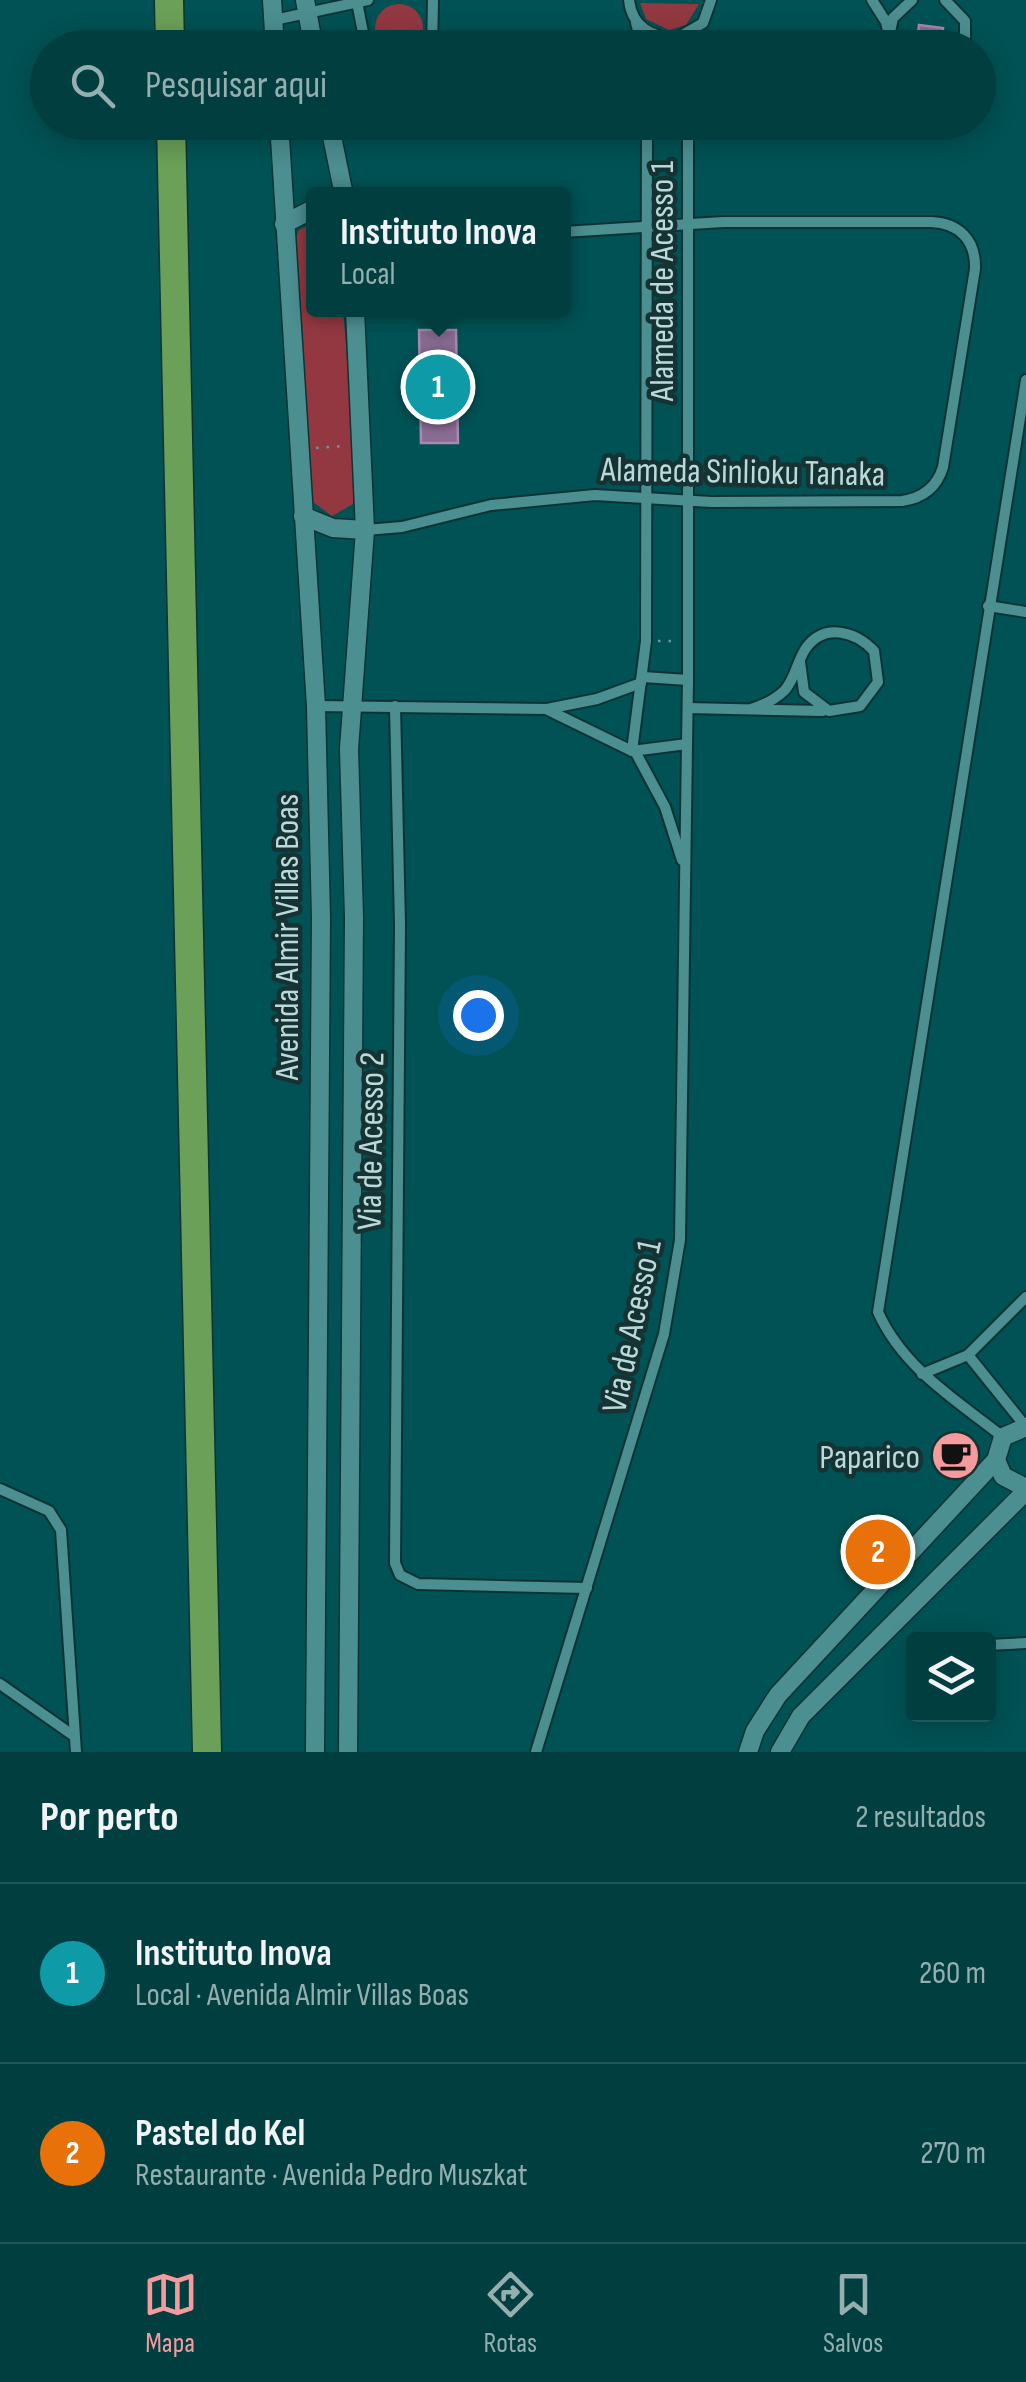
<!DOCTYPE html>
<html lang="pt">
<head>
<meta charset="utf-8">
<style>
	body { margin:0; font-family:"Sofia Sans Condensed",sans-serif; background:#0e494a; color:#f1f3f6 }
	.controls { position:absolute; right:30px; bottom:30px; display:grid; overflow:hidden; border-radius:10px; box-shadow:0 5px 25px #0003 }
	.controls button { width:90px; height:90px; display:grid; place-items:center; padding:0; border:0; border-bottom:2px solid #225759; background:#003e3f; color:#f1f3f6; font:50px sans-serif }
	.you { position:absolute; left:478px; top:1015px; width:35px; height:35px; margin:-25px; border:8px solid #fff; border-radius:50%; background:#1a73e8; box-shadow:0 0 0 15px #1a73e833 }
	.badge { display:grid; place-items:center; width:65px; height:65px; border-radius:50%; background:#f59b9d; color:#fff; font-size:32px; font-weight:700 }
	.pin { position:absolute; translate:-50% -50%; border:5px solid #fff; box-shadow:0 2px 10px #0006 }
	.popup { position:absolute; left:306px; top:187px; width:265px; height:130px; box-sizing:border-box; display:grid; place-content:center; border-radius:10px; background:#003e3f; filter:drop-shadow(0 2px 8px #0005); font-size:32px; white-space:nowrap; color:#95aeb0 }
	.popup b { font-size:38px; color:#f1f3f6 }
	.popup::after { content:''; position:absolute; left:50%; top:100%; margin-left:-20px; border:20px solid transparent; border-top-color:#003e3f }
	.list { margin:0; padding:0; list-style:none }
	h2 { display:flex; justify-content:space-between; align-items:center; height:130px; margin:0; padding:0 40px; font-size:42px }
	h2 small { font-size:32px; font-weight:400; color:#95aeb0 }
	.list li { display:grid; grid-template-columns:65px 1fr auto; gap:30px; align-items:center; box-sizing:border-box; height:180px; padding:0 40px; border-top:2px solid #225759 }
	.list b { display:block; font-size:38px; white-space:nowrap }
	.list p { margin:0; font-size:32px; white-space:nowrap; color:#95aeb0 }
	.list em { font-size:32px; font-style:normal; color:#95aeb0 }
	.icon { flex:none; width:55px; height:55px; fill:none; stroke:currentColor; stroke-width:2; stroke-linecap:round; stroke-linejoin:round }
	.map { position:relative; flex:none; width:1026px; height:1752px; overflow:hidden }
	.search { position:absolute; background:#003e3f; box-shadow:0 5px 25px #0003; left:30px; right:30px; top:30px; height:110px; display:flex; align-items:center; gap:25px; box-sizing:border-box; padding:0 35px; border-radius:55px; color:#95aeb0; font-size:38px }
	.sheet { height:490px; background:#003e3f }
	nav { display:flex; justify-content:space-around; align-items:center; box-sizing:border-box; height:140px; border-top:2px solid #225759; background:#003e3f; font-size:28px; color:#95aeb0 }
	nav a { display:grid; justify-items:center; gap:5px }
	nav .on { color:#f59b9d }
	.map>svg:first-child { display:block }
</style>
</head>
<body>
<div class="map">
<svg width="1026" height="1752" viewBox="0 0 1026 1752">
	<rect width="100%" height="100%" fill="#005254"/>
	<g fill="#933840">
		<polygon points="640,3 699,4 686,25 669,30 646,19"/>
		<circle cx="399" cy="28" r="24"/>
		<polygon points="313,223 313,310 343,310 353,431 353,504 332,516 313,502 293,244 299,230"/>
	</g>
	<g fill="#8a6c93" stroke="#a889b2" stroke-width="2.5">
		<polygon points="919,25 943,28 940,45 917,42"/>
		<polygon points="419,330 456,330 458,443 421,443"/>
	</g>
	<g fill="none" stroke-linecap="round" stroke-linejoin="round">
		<defs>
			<g id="minor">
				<path d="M629,0C632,27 652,38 677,38L703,23L711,0"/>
				<polyline points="872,0 886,22 892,48"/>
				<polyline points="945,0 965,21 965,48"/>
				<polyline points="357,2 366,48"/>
				<polyline points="274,20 368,0"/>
				<polyline points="636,23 643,48"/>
				<polyline points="890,32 893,18 912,0"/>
				<polyline points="432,48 433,0"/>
				<polyline points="688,122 688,680"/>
				<path d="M365,530L402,527L491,505L595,495L711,502L902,501C923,498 937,487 943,467L975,269C976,240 959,223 931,222H723L563,232"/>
				<polyline points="988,606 1026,612"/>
				<polyline points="643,677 688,680 687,744 632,751 646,641 647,122"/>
				<polyline points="316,706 547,709 597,699 641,683"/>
				<polyline points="395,706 400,925 395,1563 400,1575 418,1584 587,1588"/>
				<polyline points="688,708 823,711"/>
				<path d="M751,709C764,705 775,700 785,690C796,677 797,661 806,648C825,622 856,632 874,651L878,682L860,706L829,711L804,692L800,662"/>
				<polyline points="548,710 632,751"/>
				<polyline points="636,753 665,807 682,860"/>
				<polyline points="968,1355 1026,1427"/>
				<polyline points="922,1374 968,1355 1026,1297"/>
				<path d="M1003,1437C956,1400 903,1368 878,1312L1026,380"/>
				<polyline points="0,1489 49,1511 61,1530 76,1752"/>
				<polyline points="988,1645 1026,1643"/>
				<polyline points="0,1684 74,1736"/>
				<polyline points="536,1752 664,1334 680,1240 687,744"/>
			</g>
			<g id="tertiary">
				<polyline points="272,0 275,48"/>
				<polyline points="305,0 314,48"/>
				<polyline points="279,122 316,706 321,918 315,1752"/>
				<polyline points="329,122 344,195"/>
				<polyline points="284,224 313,209"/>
				<polyline points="303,516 333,528 365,530"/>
				<polyline points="1026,1427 1003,1437 996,1460 1003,1476 1026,1488"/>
				<polyline points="348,1752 354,917 349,749 365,530 355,310"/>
				<polyline points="748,1752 755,1731 778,1695 996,1460"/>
				<polyline points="780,1752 801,1716 1026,1491"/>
			</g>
			<g id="motorway">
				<polyline points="169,0 170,48"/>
				<polyline points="171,122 207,1752"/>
			</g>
		</defs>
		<use href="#minor" stroke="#0f3335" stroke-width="14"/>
		<use href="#tertiary" stroke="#0f3335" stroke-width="21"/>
		<use href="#motorway" stroke="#0f3335" stroke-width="31"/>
		<g stroke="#649b9d" stroke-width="2.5" stroke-dasharray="2.5 8" stroke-linecap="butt">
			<polyline points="658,280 675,280"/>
			<polyline points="316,448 343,446"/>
			<polyline points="658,641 675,641"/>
		</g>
		<use href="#minor" stroke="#4c8f91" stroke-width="10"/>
		<use href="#tertiary" stroke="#4c8f91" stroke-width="18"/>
		<use href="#motorway" stroke="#6aa058" stroke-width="28"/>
	</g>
	<defs>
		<symbol id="cafe-disc" viewBox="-11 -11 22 22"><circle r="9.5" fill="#f59b9d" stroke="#163233"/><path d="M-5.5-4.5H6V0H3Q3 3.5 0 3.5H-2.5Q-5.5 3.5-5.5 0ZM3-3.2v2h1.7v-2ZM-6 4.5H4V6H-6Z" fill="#111"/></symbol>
	</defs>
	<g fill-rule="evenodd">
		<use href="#cafe-disc" x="928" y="1428" width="55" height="55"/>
	</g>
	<g text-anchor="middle" stroke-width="9" stroke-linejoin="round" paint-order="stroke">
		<g font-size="35" fill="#b9d9da" stroke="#163233">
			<text transform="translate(661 281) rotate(-90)" y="12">Alameda de Acesso 1</text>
			<text transform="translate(743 471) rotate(1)" y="12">Alameda Sinlioku Tanaka</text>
			<text transform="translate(286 937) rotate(-90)" y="12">Avenida Almir Villas Boas</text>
			<text transform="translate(370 1141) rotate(-89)" y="12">Via de Acesso 2</text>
			<text transform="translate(631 1326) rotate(-78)" y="12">Via de Acesso 1</text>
		</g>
		<g font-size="35" fill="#b9d9da" stroke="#163233" text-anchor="end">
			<text x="920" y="1468">Paparico</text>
		</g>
	</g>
</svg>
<div class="controls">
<button><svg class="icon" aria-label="layers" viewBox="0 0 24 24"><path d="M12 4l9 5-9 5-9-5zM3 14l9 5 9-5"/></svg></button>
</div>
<div class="you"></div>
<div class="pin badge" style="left:438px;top:387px;background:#0f9aa8">1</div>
<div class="popup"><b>Instituto Inova</b>Local</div>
<div class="pin badge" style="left:878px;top:1552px;background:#e8710a">2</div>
<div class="search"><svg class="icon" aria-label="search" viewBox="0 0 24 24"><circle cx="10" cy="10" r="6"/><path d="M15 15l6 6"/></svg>Pesquisar aqui</div>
</div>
<section class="sheet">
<h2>Por perto<small>2 resultados</small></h2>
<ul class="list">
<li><span class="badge" style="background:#0f9aa8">1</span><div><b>Instituto Inova</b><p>Local · Avenida Almir Villas Boas</p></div><em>260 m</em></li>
<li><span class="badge" style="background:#e8710a">2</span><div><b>Pastel do Kel</b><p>Restaurante · Avenida Pedro Muszkat</p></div><em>270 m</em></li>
</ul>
</section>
<nav>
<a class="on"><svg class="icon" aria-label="map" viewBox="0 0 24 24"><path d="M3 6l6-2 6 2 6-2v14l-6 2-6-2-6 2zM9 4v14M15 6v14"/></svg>Mapa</a>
<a><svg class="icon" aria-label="directions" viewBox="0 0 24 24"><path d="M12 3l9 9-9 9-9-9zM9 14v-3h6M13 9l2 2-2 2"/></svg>Rotas</a>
<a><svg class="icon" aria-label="saved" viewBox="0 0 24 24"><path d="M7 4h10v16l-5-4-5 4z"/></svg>Salvos</a>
</nav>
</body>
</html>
